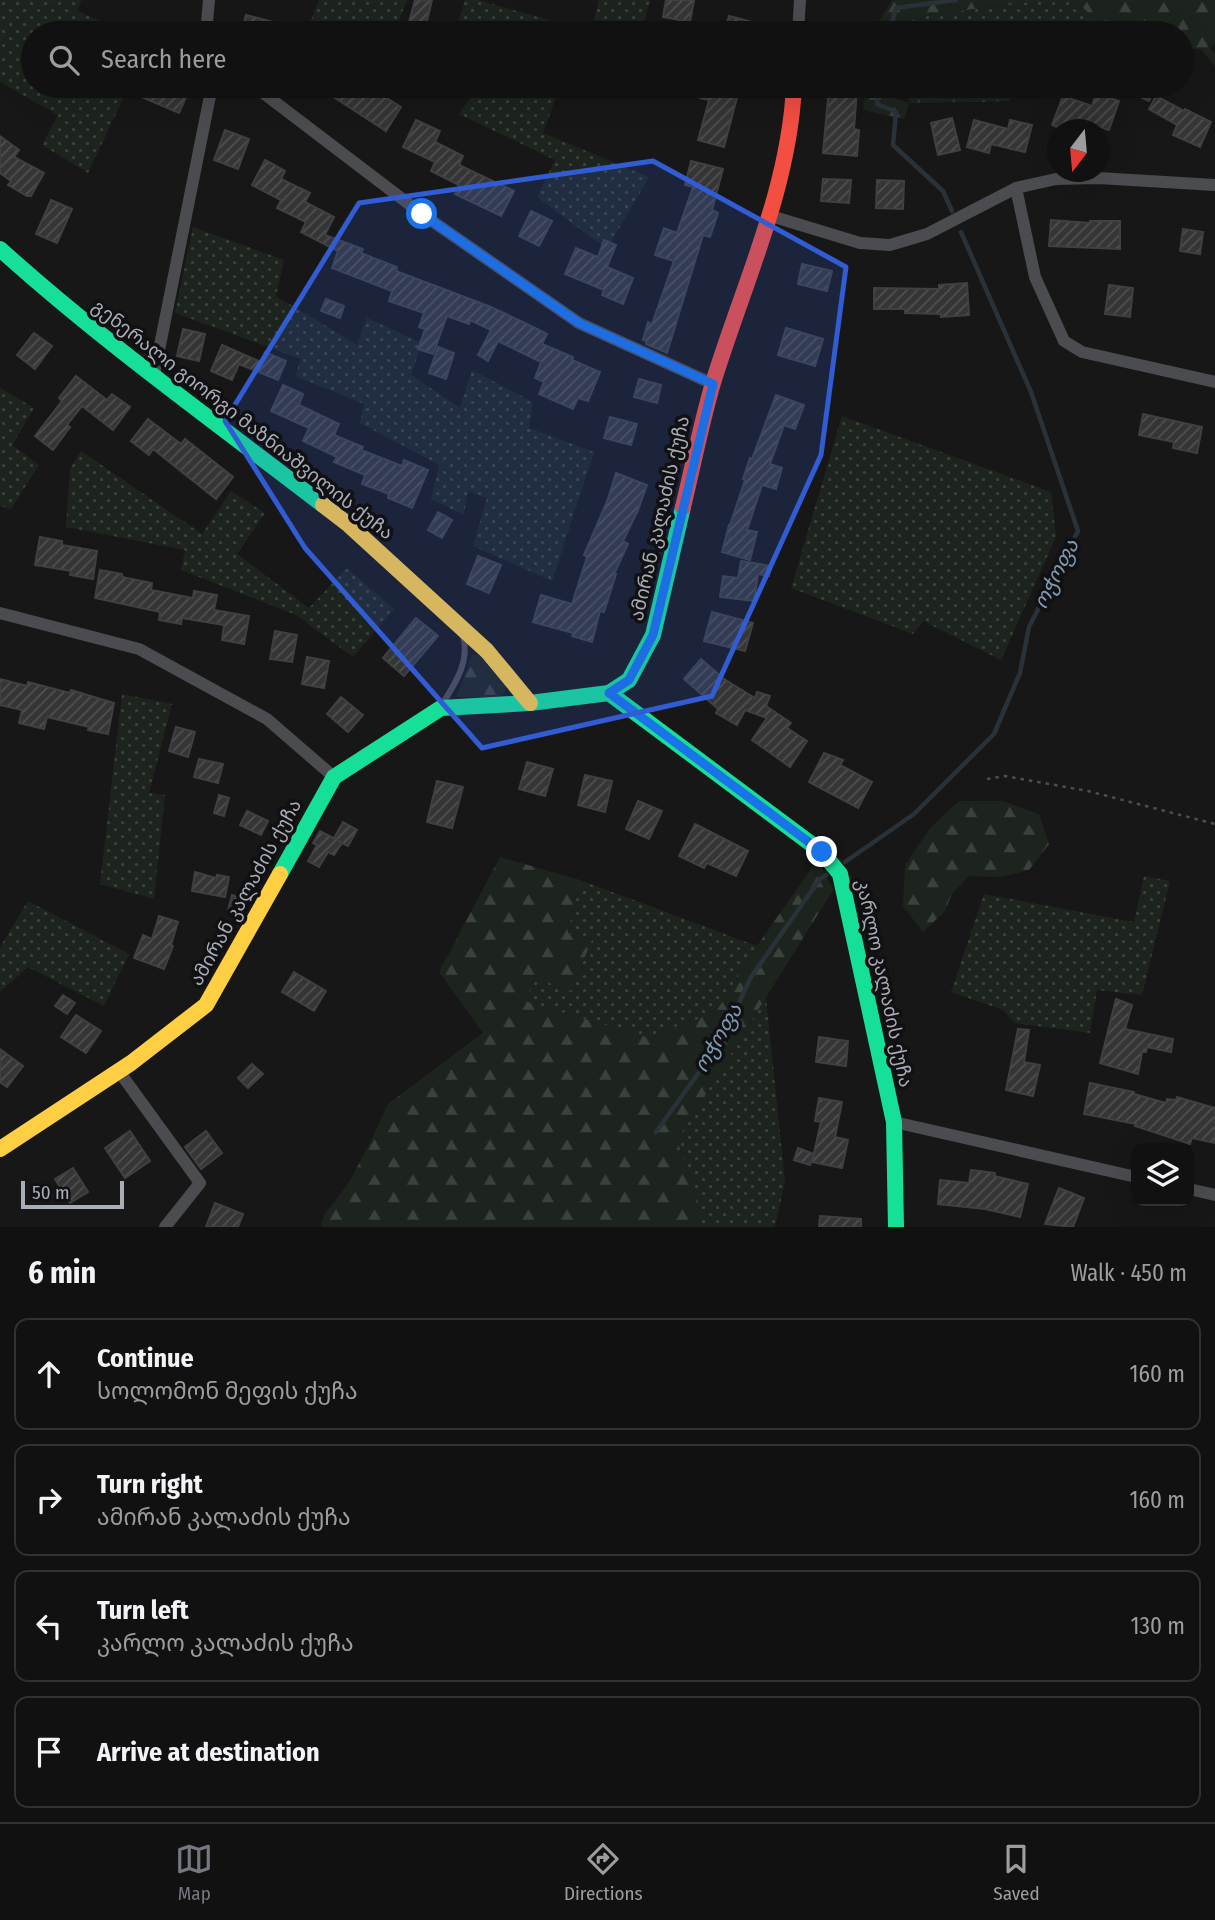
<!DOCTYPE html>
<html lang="en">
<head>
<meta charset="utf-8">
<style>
	body { margin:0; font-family:"Fira Sans Condensed","Noto Sans Georgian",sans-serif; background:#1e1f1f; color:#f1f3f6 }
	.controls { position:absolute; right:21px; bottom:21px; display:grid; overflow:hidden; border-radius:14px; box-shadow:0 7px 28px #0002 }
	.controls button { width:63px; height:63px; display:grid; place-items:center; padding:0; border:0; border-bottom:2px solid #303131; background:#111; color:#f1f3f6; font:35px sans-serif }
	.compass { position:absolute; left:1047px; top:119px; width:63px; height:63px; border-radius:50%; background:#111; box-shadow:0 7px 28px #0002; rotate:196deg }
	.scale { position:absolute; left:21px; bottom:18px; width:103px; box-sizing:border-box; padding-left:7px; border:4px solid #a8adb8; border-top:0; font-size:19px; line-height:24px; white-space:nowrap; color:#a8adb8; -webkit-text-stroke:5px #111113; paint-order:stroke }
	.stop { position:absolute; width:21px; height:21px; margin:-16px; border:5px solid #1a73e8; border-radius:50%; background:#fff }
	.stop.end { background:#1a73e8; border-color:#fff; box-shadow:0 2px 7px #0008 }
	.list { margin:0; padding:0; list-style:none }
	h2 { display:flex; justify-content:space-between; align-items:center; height:91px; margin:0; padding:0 28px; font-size:30px }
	h2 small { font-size:23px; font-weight:400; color:#9c9d9f }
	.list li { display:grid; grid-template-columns:46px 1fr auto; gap:21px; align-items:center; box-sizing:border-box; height:112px; margin:0 14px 14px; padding:0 14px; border:2px solid #303131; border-radius:14px }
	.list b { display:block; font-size:26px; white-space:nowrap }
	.list p { margin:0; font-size:23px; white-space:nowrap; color:#9c9d9f }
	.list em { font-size:23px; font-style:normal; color:#9c9d9f }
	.icon { flex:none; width:38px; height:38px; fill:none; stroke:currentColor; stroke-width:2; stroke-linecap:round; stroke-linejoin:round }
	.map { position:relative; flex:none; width:1215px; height:1227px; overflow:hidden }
	.search { position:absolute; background:#111; box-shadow:0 7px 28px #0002; left:21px; right:21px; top:21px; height:77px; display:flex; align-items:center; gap:18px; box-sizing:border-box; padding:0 24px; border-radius:38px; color:#9c9d9f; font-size:26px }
	.sheet { height:595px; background:#111 }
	nav { display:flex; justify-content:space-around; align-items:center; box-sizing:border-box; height:98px; border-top:2px solid #303131; background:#111; font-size:19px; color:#9c9d9f }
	nav a { display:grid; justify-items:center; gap:4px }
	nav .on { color:#757880 }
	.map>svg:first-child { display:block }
</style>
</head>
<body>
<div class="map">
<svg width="1215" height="1227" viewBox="0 0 1215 1227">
	<defs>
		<pattern id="forest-firs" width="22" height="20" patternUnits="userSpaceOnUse" patternTransform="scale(1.75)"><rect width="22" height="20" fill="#1d241e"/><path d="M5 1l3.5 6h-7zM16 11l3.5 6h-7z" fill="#3b413d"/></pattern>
		<pattern id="wetland-marsh" width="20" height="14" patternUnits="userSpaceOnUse" patternTransform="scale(1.75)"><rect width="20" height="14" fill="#1d241e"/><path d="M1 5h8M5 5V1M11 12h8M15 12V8" fill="none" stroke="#3b413d"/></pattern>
		<pattern id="garden-dots" width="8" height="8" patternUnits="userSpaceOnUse" patternTransform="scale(1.75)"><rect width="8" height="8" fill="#1d241e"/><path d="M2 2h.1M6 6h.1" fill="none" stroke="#3b413d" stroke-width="1.8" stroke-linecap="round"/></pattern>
		<pattern id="building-hatch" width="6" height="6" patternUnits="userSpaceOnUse" patternTransform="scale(1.75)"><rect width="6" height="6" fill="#353536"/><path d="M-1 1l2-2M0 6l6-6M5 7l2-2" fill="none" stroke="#4f5051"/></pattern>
	</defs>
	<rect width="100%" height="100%" fill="#171717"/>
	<g fill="url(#forest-firs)">
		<polygon points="892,0 1047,0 927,15 906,29 905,33 875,33 876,26"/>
		<polygon points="1074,0 1215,0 1215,43 1210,48 1215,54 1215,66 1201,49 1182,48 1182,33 1111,33"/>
		<polygon points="867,86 893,86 890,97 909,103 904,119 863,110"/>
		<polygon points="472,655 479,655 506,687 503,695 495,697 457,697"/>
		<polygon points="959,801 1002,801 1039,814 1049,844 1029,870 1001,877 969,876 952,894 945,911 923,932 903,906 905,865 930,828"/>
		<polygon points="500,857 580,880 568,933 592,940 571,992 526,1001 715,1013 757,946 818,859 833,890 677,1140 698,1201 698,1227 321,1227 324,1215 348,1184 369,1145 388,1104 483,1033 439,972"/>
	</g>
	<polygon fill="url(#wetland-marsh)" points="907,86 980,86 975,102 909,103"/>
	<g fill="url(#garden-dots)">
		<polygon points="0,0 81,0 78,11 126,33 33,33 33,86 129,86 88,173 42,145 58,115 0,82"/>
		<polygon points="319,0 407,0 394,33 306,33"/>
		<polygon points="465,0 478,0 556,22 552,33 455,33"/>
		<polygon points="599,0 650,0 643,27 658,33 590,33"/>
		<polygon points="1047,0 1074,0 1111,33 965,33 949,29 936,33 905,33 906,29 927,15"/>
		<polygon points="479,86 560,86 543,133 649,177 607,249 537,197 555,160 459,114"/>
		<polygon points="980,86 1015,86 1009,101 975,102"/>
		<polygon points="193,227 284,260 276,296 357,345 367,318 422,343 411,375 460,408 472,370 533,402 529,428 594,452 552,581 473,546 487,498 468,491 464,515 431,499 439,465 360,423 364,404 295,376 301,359 175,313"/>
		<polygon points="0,388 34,408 12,445 39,465 11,509 0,506"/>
		<polygon points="842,416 1051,492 1056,537 1001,660 923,621 913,634 791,588"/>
		<polygon points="81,451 202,534 231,491 265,513 237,554 309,608 347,568 394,609 353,657 296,615 181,570 185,550 66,527 70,469"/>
		<polygon points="122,694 172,704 149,793 165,795 154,899 100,884"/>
		<polygon points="1144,876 1170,881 1142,995 1097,990 1090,1033 1015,1023 1003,1010 951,992 984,894 1134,922"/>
		<polygon points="580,880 757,946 715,1013 646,1037 525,1001 535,978 571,991 592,940 568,933"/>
		<polygon points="28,901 129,954 104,1006 28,967 0,992 0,947"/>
		<polygon points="766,998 785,1181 775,1227 698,1227 698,1201 677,1140"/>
	</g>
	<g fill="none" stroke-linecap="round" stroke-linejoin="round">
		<g stroke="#2a3239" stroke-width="4.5">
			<polyline points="889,33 896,8 956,0"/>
			<polyline points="879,86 877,104 896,112 893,145 943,191 952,211"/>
			<polyline points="845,862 914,814 994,734 1020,673 1029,627 1078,531 1031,392 961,232"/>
			<polyline points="656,1132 720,1043 751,977 820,879 826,875"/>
		</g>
	</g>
	<g fill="url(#building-hatch)" stroke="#3f4043" stroke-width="2">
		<polygon points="415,0 432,0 424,33 406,33"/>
		<polygon points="666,0 694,0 690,22 663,17"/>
		<polygon points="246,15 273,22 270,33 241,33"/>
		<polygon points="729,16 756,23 753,33 724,33"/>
		<polygon points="144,86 172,86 188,93 179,113 139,96"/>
		<polygon points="343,86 367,86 401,107 386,131 335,98"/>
		<polygon points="703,86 740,86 724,147 698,140 709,100 700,98"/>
		<polygon points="1140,86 1156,86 1149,101 1136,95"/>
		<polygon points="829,88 857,90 854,129 859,130 857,156 823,153"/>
		<polygon points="1096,93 1119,101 1109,130 1078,119 1075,130 1064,130 1052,125 1063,96 1092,106"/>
		<polygon points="1156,96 1184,111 1185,109 1211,122 1200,147 1173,135 1177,125 1149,109"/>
		<polygon points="952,118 960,150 938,155 931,123"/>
		<polygon points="416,120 440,131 435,142 463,156 459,165 514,191 501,216 455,194 459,185 431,171 435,162 403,147"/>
		<polygon points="974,120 1008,129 1010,120 1032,125 1025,152 991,144 989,153 967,147"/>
		<polygon points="225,130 249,139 238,169 214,160"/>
		<polygon points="0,136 19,150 14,157 44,173 31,196 27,196 8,185 11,181 0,173"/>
		<polygon points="265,160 285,171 281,179 310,193 305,202 334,217 325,235 363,249 361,253 397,267 396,271 491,307 527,324 547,334 542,344 573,357 572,360 600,372 588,401 578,398 573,409 539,394 544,382 535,378 541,362 498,341 488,361 478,355 491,330 470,320 469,324 447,316 433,354 418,349 425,329 419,327 424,313 389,301 392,291 332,268 338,251 301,232 306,222 277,208 281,200 252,185"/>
		<polygon points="691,161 723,169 712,210 718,213 710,237 703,235 667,353 646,344 647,341 643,340 648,322 652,324 674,261 655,255 664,228 677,233 693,187 685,185"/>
		<polygon points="823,179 851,180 849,203 821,201"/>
		<polygon points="877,180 904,181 903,209 876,208"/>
		<polygon points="51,200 72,209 57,243 36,234"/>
		<polygon points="531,211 552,221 539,246 519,236"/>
		<polygon points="1051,220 1090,223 1090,221 1120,221 1120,249 1049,246"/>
		<polygon points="1183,229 1203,232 1200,254 1180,251"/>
		<polygon points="604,240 616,245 607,267 633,278 623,304 602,295 604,290 565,274 576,248 598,257"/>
		<polygon points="802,264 832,271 827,291 798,284"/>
		<polygon points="967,283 969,315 941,317 941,314 905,313 905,309 874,309 874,288 939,289 939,285"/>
		<polygon points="1109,285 1133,288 1130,317 1105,314"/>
		<polygon points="326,299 344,306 340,318 321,311"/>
		<polygon points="786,328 823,339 815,366 778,355"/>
		<polygon points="183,329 205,334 199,361 177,356"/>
		<polygon points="34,333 52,346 35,369 17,355"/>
		<polygon points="222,345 261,362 265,352 286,361 278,380 239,364 232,380 211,371"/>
		<polygon points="438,347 454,353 446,379 429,373"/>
		<polygon points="76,376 107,400 112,394 130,407 113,430 82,406 67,425 70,427 53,450 35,436 62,401 59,398"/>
		<polygon points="639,379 661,385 657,403 634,397"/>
		<polygon points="283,385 303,394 299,405 339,424 334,435 363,447 361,450 402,466 404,460 428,470 412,508 388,498 389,494 362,484 365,475 334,462 337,457 303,441 309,428 271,411"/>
		<polygon points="776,395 804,405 795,429 784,425 770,464 782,468 776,489 762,485 747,530 757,532 750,560 722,552 729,525 730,525 745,480 743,479 750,458 752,459"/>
		<polygon points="1143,414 1202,427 1197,453 1173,448 1174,442 1139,435"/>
		<polygon points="610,417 637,424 631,445 604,438"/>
		<polygon points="148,419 181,444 185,439 233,477 216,499 153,449 149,455 131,441"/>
		<polygon points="616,473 647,485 638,510 623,541 628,544 614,574 616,574 604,612 600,611 592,642 572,636 573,633 533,622 541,595 572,604 587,557 584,555 608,499"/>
		<polygon points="438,512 452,520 442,538 428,530"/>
		<polygon points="40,537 62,541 62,545 97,551 93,579 70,575 71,571 35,565"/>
		<polygon points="478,556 501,565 489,593 467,584"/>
		<polygon points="741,561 771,566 769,576 758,574 754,601 720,597 723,576 738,578"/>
		<polygon points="100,570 122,574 122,577 152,583 151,590 193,598 194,591 217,595 214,610 249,616 244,644 222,640 224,625 182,618 181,624 159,620 160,612 95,598"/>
		<polygon points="712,612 753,623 745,651 704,641"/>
		<polygon points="416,618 438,636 404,676 383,658"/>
		<polygon points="275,631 297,635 292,662 270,659"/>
		<polygon points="307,657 329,661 324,688 302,684"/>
		<polygon points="701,659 724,679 755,698 757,692 770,696 766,706 791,723 787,728 807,741 790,767 752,740 767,718 745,710 737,725 716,713 718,709 684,679"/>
		<polygon points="0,679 27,686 28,682 70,693 71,690 114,703 108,734 88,730 89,727 47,717 44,729 19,723 22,710 0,705"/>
		<polygon points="341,697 363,715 348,732 327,714"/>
		<polygon points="176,727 195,732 188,757 169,751"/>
		<polygon points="824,753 843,760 840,765 872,782 858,808 809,782"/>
		<polygon points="199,759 223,764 218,783 194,777"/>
		<polygon points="527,762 553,769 545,796 519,789"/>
		<polygon points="585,775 612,781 605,812 578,805"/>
		<polygon points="437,781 463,787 452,828 427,822"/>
		<polygon points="219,795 229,798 224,816 214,813"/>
		<polygon points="638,801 662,811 649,839 626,829"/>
		<polygon points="247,811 268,821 261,835 240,825"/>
		<polygon points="343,822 357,830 348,846 342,843 334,855 328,852 319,867 308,861 317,845 313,843 320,831 341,842 334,838"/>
		<polygon points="695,824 748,851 736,876 707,863 704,868 679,856"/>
		<polygon points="195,872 216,878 217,875 229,877 225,897 192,891"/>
		<polygon points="232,895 246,900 241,914 228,910"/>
		<polygon points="159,916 178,922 171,945 173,946 164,969 134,958 143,935 152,939"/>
		<polygon points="294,972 326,991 314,1011 282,992"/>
		<polygon points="63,995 75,1003 67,1014 55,1006"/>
		<polygon points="1116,999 1132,1005 1125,1029 1173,1039 1171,1052 1147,1047 1146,1052 1142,1052 1138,1074 1100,1063"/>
		<polygon points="76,1015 101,1031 86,1053 61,1037"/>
		<polygon points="1018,1029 1029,1030 1024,1062 1040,1065 1033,1096 1006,1090"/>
		<polygon points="819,1037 848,1041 846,1066 816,1062"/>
		<polygon points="0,1049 23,1066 7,1087 0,1082"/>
		<polygon points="252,1064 263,1074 248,1088 238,1078"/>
		<polygon points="1090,1083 1134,1092 1134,1094 1166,1103 1167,1099 1176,1100 1177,1097 1215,1108 1215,1143 1192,1138 1190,1144 1135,1126 1136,1124 1084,1114"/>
		<polygon points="819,1098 842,1102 835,1137 848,1140 842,1168 812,1162 821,1122 815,1121"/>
		<polygon points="130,1131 150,1161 125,1178 105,1148"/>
		<polygon points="206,1131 222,1153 201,1169 185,1147"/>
		<polygon points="798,1148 814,1154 810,1165 794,1160"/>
		<polygon points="73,1168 88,1192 70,1203 55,1179"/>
		<polygon points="971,1170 995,1173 994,1176 1028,1184 1020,1217 985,1209 938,1204 940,1180 969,1183"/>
		<polygon points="1059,1188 1084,1198 1073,1227 1045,1224"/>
		<polygon points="215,1203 243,1214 238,1227 206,1227"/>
		<polygon points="820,1216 861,1219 861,1227 819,1227"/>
	</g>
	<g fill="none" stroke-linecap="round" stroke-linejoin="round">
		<polyline stroke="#4d4e52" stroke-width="2.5" stroke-dasharray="3.5 5" stroke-linecap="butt" points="987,779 1005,776 1088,791 1215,824"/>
		<path stroke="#4b4c50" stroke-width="6" d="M443,703C456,682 470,661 463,636"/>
		<g stroke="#4b4c50" stroke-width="12">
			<polyline points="206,33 209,0"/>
			<polyline points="798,33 800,0"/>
			<polyline points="254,86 422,214 579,323 713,384"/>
			<polyline points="1016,188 1035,277 1064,341 1082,352 1215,382"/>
			<polyline points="771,216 860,243 890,245 927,234 1016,188 1056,179 1098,178 1215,185"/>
			<polyline points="154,375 212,86"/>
			<polyline points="0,613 139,649 267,719 334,777"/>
			<polyline points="118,1070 200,1183 165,1227"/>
			<polyline points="894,1122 1136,1177"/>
			<polyline points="1189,1189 1215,1195"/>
		</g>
		<g stroke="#16e098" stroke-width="16">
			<path d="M0,249C102,341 214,421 323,505"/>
			<polyline points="609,693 822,852 840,874 894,1122 896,1227"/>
			<polyline points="280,874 334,777 441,708 530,703 609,693 629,680 653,635 683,507"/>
		</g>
		<g stroke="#ffcf43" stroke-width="16">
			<polyline points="323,505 349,525 487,651 530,703"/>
			<polyline points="0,1149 131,1063 206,1005 280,874"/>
		</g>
		<path stroke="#f24e42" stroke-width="16" d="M683,507C693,466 701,424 713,383C743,285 789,190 794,86"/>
	</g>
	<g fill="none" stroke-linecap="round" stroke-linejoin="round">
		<polyline stroke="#1a73e8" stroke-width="9" points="422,214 579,323 713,384 653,635 629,680 609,693 822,852"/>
	</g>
	<path fill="#325cd3" fill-opacity="0.2" stroke="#325cd3" stroke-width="5" stroke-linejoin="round" d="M653,161L846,267L821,455L712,696L482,748L305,548L225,421L359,203Z"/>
	<g text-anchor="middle" stroke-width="7" stroke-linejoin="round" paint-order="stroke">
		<g font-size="19" fill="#a8adb8" stroke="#111113">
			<text transform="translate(243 419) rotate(38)" y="7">გენერალი გიორგი მაზნიაშვილის ქუჩა</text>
			<text transform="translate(659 518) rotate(-77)" y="7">ამირან კალაძის ქუჩა</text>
			<text transform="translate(245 892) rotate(-61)" y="7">ამირან კალაძის ქუჩა</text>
			<text transform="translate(885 983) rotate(78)" y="7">კარლო კალაძის ქუჩა</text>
		</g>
		<g font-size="21" font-style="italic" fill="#7f9bb3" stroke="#111113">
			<text transform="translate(1056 574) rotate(-63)" y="7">ოჭოფა</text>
			<text transform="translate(718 1038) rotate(-60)" y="7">ოჭოფა</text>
		</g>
	</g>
</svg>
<div class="controls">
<button><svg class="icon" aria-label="layers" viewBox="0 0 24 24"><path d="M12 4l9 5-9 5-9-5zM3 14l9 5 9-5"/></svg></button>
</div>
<svg class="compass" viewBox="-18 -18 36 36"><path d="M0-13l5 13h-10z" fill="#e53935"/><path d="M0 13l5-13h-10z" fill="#9c9d9f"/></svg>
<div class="scale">50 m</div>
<div class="stop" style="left:422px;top:214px"></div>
<div class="stop end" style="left:822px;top:852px"></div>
<div class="search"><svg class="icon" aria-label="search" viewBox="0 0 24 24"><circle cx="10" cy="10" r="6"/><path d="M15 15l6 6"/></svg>Search here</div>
</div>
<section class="sheet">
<h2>6 min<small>Walk · 450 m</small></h2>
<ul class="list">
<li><svg class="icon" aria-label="ahead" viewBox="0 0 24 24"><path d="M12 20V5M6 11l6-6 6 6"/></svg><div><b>Continue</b><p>სოლომონ მეფის ქუჩა</p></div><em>160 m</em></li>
<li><svg class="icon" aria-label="right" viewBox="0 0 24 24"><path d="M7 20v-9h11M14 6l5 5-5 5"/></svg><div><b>Turn right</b><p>ამირან კალაძის ქუჩა</p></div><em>160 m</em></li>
<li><svg class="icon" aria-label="left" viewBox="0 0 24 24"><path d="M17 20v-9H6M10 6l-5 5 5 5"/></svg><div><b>Turn left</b><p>კარლო კალაძის ქუჩა</p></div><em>130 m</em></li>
<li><svg class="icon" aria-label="arrive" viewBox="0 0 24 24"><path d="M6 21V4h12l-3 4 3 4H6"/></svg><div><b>Arrive at destination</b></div></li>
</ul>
</section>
<nav>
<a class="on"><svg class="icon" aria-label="map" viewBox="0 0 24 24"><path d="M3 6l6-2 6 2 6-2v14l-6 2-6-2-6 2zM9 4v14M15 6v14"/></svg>Map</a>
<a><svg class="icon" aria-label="directions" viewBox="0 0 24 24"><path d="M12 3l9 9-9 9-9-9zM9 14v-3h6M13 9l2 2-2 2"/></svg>Directions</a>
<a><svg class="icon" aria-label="saved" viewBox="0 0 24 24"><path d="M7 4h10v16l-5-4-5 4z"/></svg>Saved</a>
</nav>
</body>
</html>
